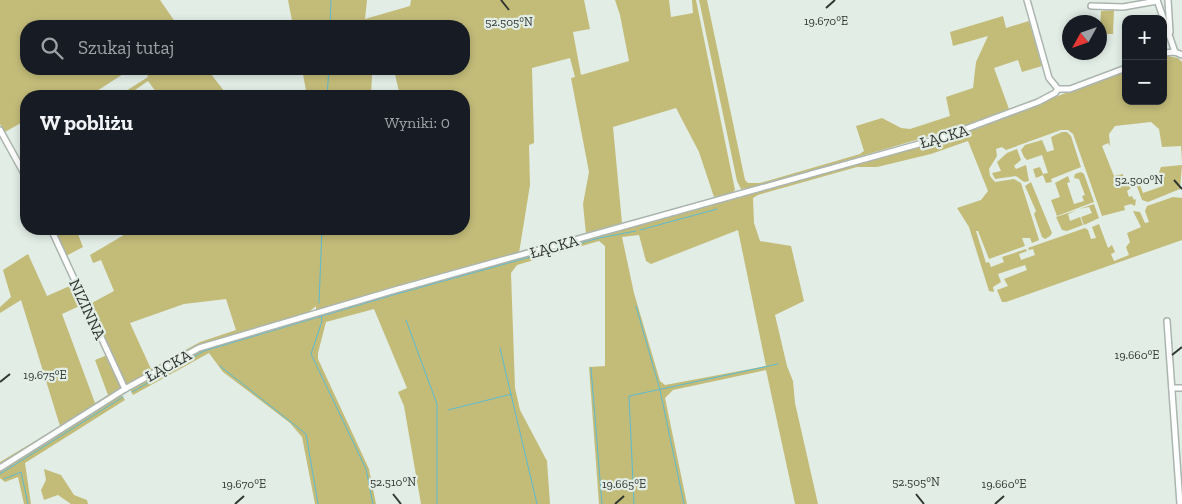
<!DOCTYPE html>
<html lang="pl">
<head>
<meta charset="utf-8">
<style>
	body { margin:0; font-family:"Zilla Slab",serif; background:#20242c; color:#f1f3f6 }
	.controls { position:absolute; right:15px; top:15px; display:grid; overflow:hidden; border-radius:10px; box-shadow:0 2px 8px #0003 }
	.controls button { width:45px; height:45px; display:grid; place-items:center; padding:0; border:0; border-bottom:1px solid #363941; background:#171b24; color:#f1f3f6; font:25px sans-serif }
	.compass { position:absolute; left:1062px; top:15px; width:45px; height:45px; border-radius:50%; background:#171b24; box-shadow:0 2px 8px #0003; rotate:230deg }
	.list { margin:0; padding:0; list-style:none }
	h2 { display:flex; justify-content:space-between; align-items:center; height:65px; margin:0; padding:0 20px; font-size:21px }
	h2 small { font-size:16px; font-weight:400; color:#9ea1a6 }
	.icon { flex:none; width:28px; height:28px; fill:none; stroke:currentColor; stroke-width:2; stroke-linecap:round; stroke-linejoin:round }
	.map { position:relative; flex:none; width:1182px; height:504px; overflow:hidden }
	.search { position:absolute; background:#171b24; box-shadow:0 2px 8px #0003; left:20px; top:20px; width:450px; height:55px; display:flex; align-items:center; gap:12px; box-sizing:border-box; padding:0 18px; border-radius:20px; color:#9ea1a6; font-size:19px }
	.panel { position:absolute; background:#171b24; box-shadow:0 2px 8px #0003; left:20px; top:90px; width:450px; height:145px; border-radius:20px }
	.map>svg:first-child { display:block }
</style>
</head>
<body>
<div class="map">
<svg width="1182" height="504" viewBox="0 0 1182 504">
	<rect width="100%" height="100%" fill="#e2ede6"/>
	<g fill="#c3bc79" fill-rule="evenodd">
		<polygon points="0,0 160,0 178,26 26,26 26,69 131,69 89,96 26,96 26,120 5,132 0,124"/>
		<path d="M288,0H367L365,19L410,6L411,0H584L590,29L573,32L581,75L629,61L620,15L615,0H669L671,17L693,13L692,0H696L735,190L731,194L714,197L699,152L676,108L613,127L622,223L586,234L583,204L589,172L571,78L575,77L570,58L532,68L534,141V143L529,145L530,185L519,253L323,309L316,310V306L309,312L204,344L127,386L88,305L114,291L101,260L93,263L90,255L134,229H464V96H400L394,70L372,75L371,96H307L302,69H464V26H293ZM226,299L236,330L200,342L151,369L130,323L184,304Z"/>
		<polygon points="699,0 707,0 745,180 748,183 760,183 860,154 864,151 856,126 882,118 901,128 910,129 950,116 946,97 973,88 976,62 988,36 953,46 950,32 1003,16 1006,28 1029,21 1042,66 1022,72 1018,60 994,68 1009,109 1051,93 1042,99 967,125 756,187 741,189 737,181"/>
		<polygon points="1114,10 1113,34 1100,34 1101,11"/>
		<path d="M1168,56L1178,58L1182,62V162L1181,146L1162,147L1159,129L1151,122L1115,126L1109,134L1110,146L1108,143L1102,146L1114,176L1123,174L1124,184L1129,183L1131,188L1127,191L1129,197L1132,196L1134,200L1136,199L1135,206L1131,204L1124,206L1125,210L1102,216L1073,134L1068,130H1061L1006,150L1002,147L996,149L997,156L989,169L990,176L995,182L1014,179L1021,183L1039,240L1032,243L1030,238H1022L1025,246L989,259L978,231H976L986,263L989,262L991,267L1004,262L1002,257L1026,249L1027,251L1019,254L1021,260L1035,255L1033,249L1029,250L1028,248L1085,228L1088,230L1091,239L1096,238L1092,227L1099,224L1108,248L1112,245L1115,252L1111,254L1114,261L1129,255L1126,247L1130,242L1127,233L1141,227L1133,211L1140,212L1145,223L1149,222L1145,211L1147,206L1173,197L1182,198V240L1006,302H1002L997,290L1008,286L1004,279L1027,270L1025,265L998,274L1001,282L993,287L994,292L989,291L969,227L957,208L981,200L988,191L968,141L931,154L877,167H857L758,195L753,198L754,223L760,241L791,246L804,301L775,315L787,366L793,381L795,403L818,504H795L766,370L673,390L665,398L687,504H599L589,367L605,366V246L599,241L517,265L511,273L515,388L520,410L547,461L550,504H421L404,406L398,392L407,388L374,309L326,322L318,353V359L369,469L376,504H315L302,437L290,423L223,372L209,353L133,395L130,389L206,347L969,130L1126,70V101H1163V57ZM738,230L766,366L665,385L660,381L634,293L622,237L639,235L646,261L651,264Z"/>
		<polygon points="145,69 207,69 228,96 159,96 148,81 135,90 139,96 118,96 148,77"/>
		<polygon points="1062,132 1067,132 1071,136 1081,167 1051,179 1052,182 1046,183 1043,175 1036,178 1033,169 1040,167 1043,174 1048,173 1042,155 1027,160 1024,157 1021,150 1025,145 1042,140 1047,152 1054,150 1051,137"/>
		<polygon points="1017,149 1021,160 1014,166 1016,169 1026,165 1029,181 1024,182 1016,176 995,179 992,173 1001,171 997,162 1007,153"/>
		<polygon points="1182,165 1180,189 1148,202 1142,200 1135,181 1139,182 1143,193 1163,186 1159,172 1161,167"/>
		<polygon points="1081,172 1084,174 1094,202 1057,216 1051,200 1060,197 1055,183 1068,176 1070,182 1067,183 1074,204 1084,201 1082,196 1085,195 1079,179 1074,178 1075,174"/>
		<polygon points="1031,182 1052,233 1050,236 1045,239 1042,237 1034,214 1036,211 1025,186"/>
		<polygon points="1094,204 1099,218 1084,225 1081,217 1092,213 1089,207 1079,209"/>
		<polygon points="1077,210 1068,214 1070,221 1080,217 1083,225 1067,231 1062,230 1056,217"/>
		<polygon points="54,229 76,229 83,247 66,256"/>
		<polygon points="28,254 47,296 74,284 84,304 62,314 95,403 108,395 95,360 107,355 121,388 0,465 0,462 60,426 21,300 0,313 0,307 11,297 3,270"/>
		<polygon points="121,394 125,400 25,463 31,504 24,504 18,477 5,482 0,478 0,470"/>
		<polygon points="44,469 61,475 74,495 87,500 88,504 71,504 58,495 44,500 41,490 46,480"/>
	</g>
	<g fill="none" stroke-linecap="round" stroke-linejoin="round">
		<g stroke="#5cbad1" stroke-width="1">
			<polyline points="330,26 331,0"/>
			<polyline points="327,96 329,69"/>
			<polyline points="640,230 717,209"/>
			<polyline points="319,303 322,229"/>
			<polyline points="636,306 660,390 684,504"/>
			<polyline points="321,316 322,321 311,354 366,469 373,504"/>
			<polyline points="406,320 437,404 437,504"/>
			<polyline points="500,348 537,504"/>
			<polyline points="220,366 306,434 318,504"/>
			<polyline points="591,368 602,504"/>
			<polyline points="132,392 204,351 393,295 599,238 636,231"/>
			<polyline points="448,410 512,394"/>
			<polyline points="0,474 123,397"/>
			<polyline points="4,479 21,472 28,504"/>
			<polyline points="634,504 629,396 778,364"/>
		</g>
		<defs>
			<g id="minor">
				<polyline points="1027,0 1049,78 1058,89"/>
				<polyline points="1157,0 1175,52"/>
				<polyline points="1168,0 1170,32"/>
				<polyline points="1091,6 1123,7 1157,1"/>
				<polyline points="1163,53 1175,52 1182,55"/>
				<polyline points="1058,89 1070,89 1126,68"/>
				<polyline points="0,130 26,177"/>
				<polyline points="51,229 125,389"/>
				<polyline points="1167,321 1180,504"/>
				<polyline points="1172,388 1182,388"/>
				<polyline points="0,468 125,389 199,348 395,290 944,137 1038,102 1055,93 1058,89"/>
			</g>
		</defs>
		<use href="#minor" stroke="#abb5af" stroke-width="8"/>
		<use href="#minor" stroke="#fff" stroke-width="5"/>
	</g>
	<path fill="none" stroke="#323633" stroke-width="2" d="M501,0L509,10M826,8L835,0M1174,180L1182,189M1172,355L1182,347M0,382L10,374M393,494L401,504M916,494L924,504M235,504L244,496M615,504L624,496M995,504L1004,496"/>
	<g text-anchor="middle" stroke-width="4.5" stroke-linejoin="round" paint-order="stroke">
		<g font-size="16" fill="#323633" stroke="#e2ede6">
			<text transform="translate(944 136) rotate(-16)" y="6">ŁĄCKA</text>
			<text transform="translate(554 246) rotate(-16)" y="6">ŁĄCKA</text>
			<text transform="translate(88 309) rotate(65)" y="6">NIZINNA</text>
			<text transform="translate(168 365) rotate(-29)" y="6">ŁĄCKA</text>
		</g>
	</g>
	<g font-size="12" text-anchor="middle" fill="#323633" stroke="#e2ede6" stroke-width="4.5" stroke-linejoin="round" paint-order="stroke">
		<text x="826" y="25">19.670°E</text>
		<text x="509" y="26">52.505°N</text>
		<text x="1139" y="184">52.500°N</text>
		<text x="1137" y="359">19.660°E</text>
		<text x="45" y="379">19.675°E</text>
		<text x="393" y="486">52.510°N</text>
		<text x="916" y="486">52.505°N</text>
		<text x="244" y="488">19.670°E</text>
		<text x="624" y="488">19.665°E</text>
		<text x="1004" y="488">19.660°E</text>
	</g>
</svg>
<div class="controls">
<button>+</button>
<button>−</button>
</div>
<svg class="compass" viewBox="-18 -18 36 36"><path d="M0-13l5 13h-10z" fill="#e53935"/><path d="M0 13l5-13h-10z" fill="#9ea1a6"/></svg>
<div class="search"><svg class="icon" aria-label="search" viewBox="0 0 24 24"><circle cx="10" cy="10" r="6"/><path d="M15 15l6 6"/></svg>Szukaj tutaj</div>
<section class="panel">
<h2>W pobliżu<small>Wyniki: 0</small></h2>
<ul class="list">
</ul>
</section>
</div>
</body>
</html>
